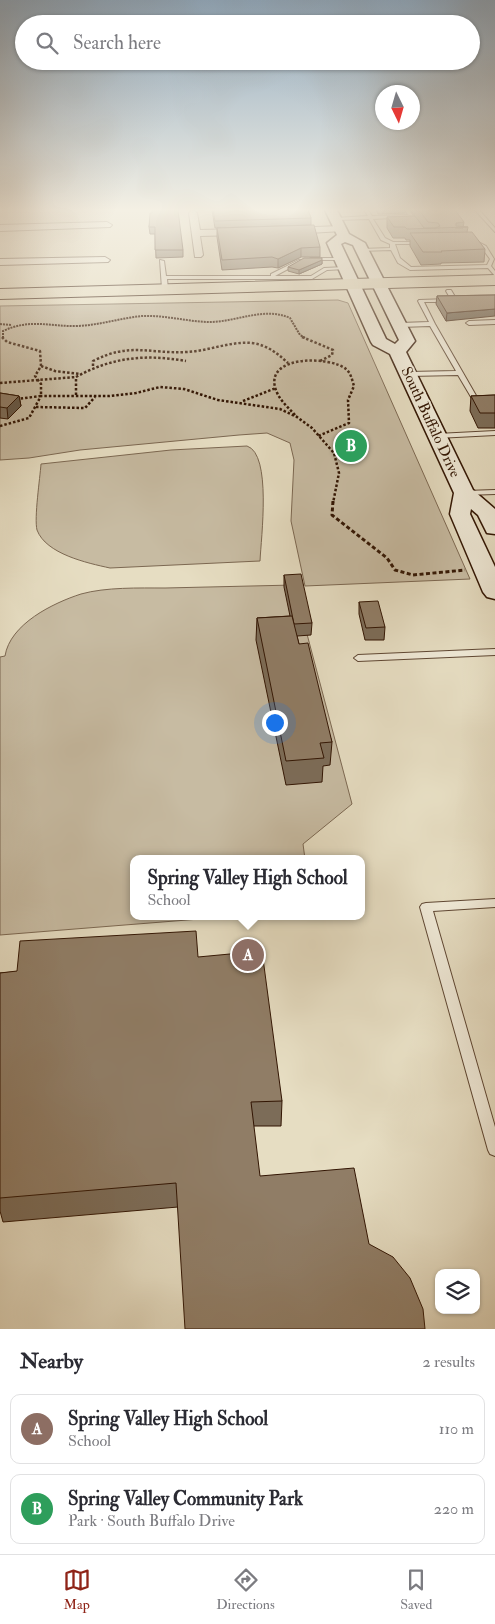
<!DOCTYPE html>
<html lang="en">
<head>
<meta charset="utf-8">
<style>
	body { margin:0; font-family:"IM FELL Double Pica",serif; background:#f7f7f7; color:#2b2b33 }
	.controls { position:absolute; right:15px; bottom:15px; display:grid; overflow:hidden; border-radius:10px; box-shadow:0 1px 4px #0004 }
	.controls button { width:45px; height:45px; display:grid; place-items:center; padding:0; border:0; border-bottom:1px solid #e1e1e2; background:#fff; color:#2b2b33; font:25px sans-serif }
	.compass { position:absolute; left:375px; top:85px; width:45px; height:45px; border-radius:50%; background:#fff; box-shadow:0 1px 4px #0004; rotate:175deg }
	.you { position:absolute; left:274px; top:722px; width:18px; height:18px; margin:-12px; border:4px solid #fff; border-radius:50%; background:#1a73e8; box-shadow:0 0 0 8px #1a73e833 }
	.badge { display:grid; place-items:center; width:32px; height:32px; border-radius:50%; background:#8f2418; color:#fff; font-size:16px; font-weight:700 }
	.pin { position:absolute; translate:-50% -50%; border:2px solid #fff; box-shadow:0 1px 5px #0006 }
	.popup { position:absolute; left:130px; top:855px; width:235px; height:65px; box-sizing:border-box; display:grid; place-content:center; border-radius:10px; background:#fff; filter:drop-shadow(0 1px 4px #0005); font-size:16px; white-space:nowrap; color:#7c7c81 }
	.popup b { font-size:19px; color:#2b2b33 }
	.popup::after { content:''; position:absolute; left:50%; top:100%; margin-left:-10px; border:10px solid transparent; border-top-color:#fff }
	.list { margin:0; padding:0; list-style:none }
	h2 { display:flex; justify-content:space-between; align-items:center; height:65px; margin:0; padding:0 20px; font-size:21px }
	h2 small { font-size:16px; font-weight:400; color:#7c7c81 }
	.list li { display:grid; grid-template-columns:32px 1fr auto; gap:15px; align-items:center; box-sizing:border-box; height:70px; margin:0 10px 10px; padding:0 10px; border:1px solid #e1e1e2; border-radius:10px }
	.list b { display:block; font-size:19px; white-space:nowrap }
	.list p { margin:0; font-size:16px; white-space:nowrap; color:#7c7c81 }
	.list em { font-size:16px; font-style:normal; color:#7c7c81 }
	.icon { flex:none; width:28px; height:28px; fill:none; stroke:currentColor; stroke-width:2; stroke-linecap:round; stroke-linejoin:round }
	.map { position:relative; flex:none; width:495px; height:1329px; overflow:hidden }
	.search { position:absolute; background:#fff; box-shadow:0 1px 4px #0004; left:15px; right:15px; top:15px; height:55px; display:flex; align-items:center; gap:12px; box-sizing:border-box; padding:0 18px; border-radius:28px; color:#7c7c81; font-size:19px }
	.sheet { height:225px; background:#fff }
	nav { display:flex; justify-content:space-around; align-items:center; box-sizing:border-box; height:70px; border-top:1px solid #e1e1e2; background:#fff; font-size:14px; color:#7c7c81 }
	nav a { display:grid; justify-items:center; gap:2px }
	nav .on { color:#8f2418 }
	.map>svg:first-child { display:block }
</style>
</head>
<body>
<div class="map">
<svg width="495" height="1329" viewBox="0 0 495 1329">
	<rect width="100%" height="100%" fill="#e6ddc2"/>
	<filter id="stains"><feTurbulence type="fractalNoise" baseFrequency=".004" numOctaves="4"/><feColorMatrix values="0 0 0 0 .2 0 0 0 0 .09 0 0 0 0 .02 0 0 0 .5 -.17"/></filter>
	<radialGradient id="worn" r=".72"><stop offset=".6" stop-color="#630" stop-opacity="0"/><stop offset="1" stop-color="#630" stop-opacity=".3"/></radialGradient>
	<g fill="#c7bba2" stroke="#7c6852">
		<polygon points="338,300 348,303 470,579 305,586 291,521 294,460 290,443 267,433 239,435 80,450 29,458 0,460 0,306"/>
		<path d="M247,446C272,454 261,538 260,561L110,568C87,563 46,554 37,530C34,518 40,478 41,464L171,450Z"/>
		<path d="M294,585L352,804L303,844L305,859H134V916H237L0,935V657L5,656C10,624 53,603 81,594C106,587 139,588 165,588C208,587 251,586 294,585Z"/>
	</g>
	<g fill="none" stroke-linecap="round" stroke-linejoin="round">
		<defs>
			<g id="lane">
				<polygon points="364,210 368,210 372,216 408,215 405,210 409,210 420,227 416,227 410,217 373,219 385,238 393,242 423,242 423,244 395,244 400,258 411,267 487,265 490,259 482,248 472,242 472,240 474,240 486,246 494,259 491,266 495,271 495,276 488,268 410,270 398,263 391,250 359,251 359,249 361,249 390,248 390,244 381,240 369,219 335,220 333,219 335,218 368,216"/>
				<polygon points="475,210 479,210 495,228 495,232"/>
				<polygon points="311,258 341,258 343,259 341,260 309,260 309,259"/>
				<polygon points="160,260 164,261 166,276 271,276 271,274 299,260 301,260 301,262 275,276 311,276 324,268 345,267 347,268 345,269 327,270 312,279 167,279 168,289 165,291 162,289"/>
				<polygon points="447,290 451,290 457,300 456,301 452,301 446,291"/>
				<polygon points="449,299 450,300 447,302 424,302 435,324 478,399 495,399 495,403 474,402 458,375 409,376 406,374 409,372 456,371 430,326 400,327 397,325 400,323 429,322 418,301 419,300"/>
				<polygon points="495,320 495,324 469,325 466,323 469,321"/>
				<polygon points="495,431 495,435 437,438 434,436 437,434"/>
				<polygon points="495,490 495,494 465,495 461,493 465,491"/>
				<polygon points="495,649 495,655 358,661 354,658 358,655"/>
				<polygon points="495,899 495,907 433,911 495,1127 495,1156 490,1154 488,1150 420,907 422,904 426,903"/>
			</g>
			<g id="street">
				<polygon points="193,210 197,213 200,230 240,229 245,232 240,235 200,236 203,255 201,257 195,257 189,213"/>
				<polygon points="107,222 112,225 110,227 0,231 0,225"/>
				<polygon points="340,226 345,229 343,231 291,234 286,231 291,228"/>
				<polygon points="105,257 110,260 108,262 0,265 0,259"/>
			</g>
			<path id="secondary" d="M325,210H337L349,234L365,243L415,341L406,352L473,490L495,509V534L487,533L478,515L471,509L470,514L495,567V599L487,597L483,592L450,514L454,493L390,354L373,345L371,342L327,243L337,235ZM345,242L353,245L399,340L395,344L386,339L341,244Z"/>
			<polygon id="primary" points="495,275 495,285 0,299 0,289"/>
		</defs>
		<use href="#lane" stroke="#5f4733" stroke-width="2"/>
		<use href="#street" stroke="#5f4733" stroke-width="2"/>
		<use href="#secondary" stroke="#321503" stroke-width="3"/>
		<use href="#primary" stroke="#321503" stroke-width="2"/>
		<g stroke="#321503" stroke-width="2" stroke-dasharray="2 1" stroke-linecap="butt">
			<polyline points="0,324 12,325"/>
			<path d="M3,338V331C31,318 50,327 78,326C100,325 121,318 142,316C164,315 185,321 207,322C235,323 263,306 290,318L300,335L305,338"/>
		</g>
		<g stroke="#321503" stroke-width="2.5" stroke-dasharray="2.5 2" stroke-linecap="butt">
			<polyline points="2,337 7,342 40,351 41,366 35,376 41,384 41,396 17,399"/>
			<polyline points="302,337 333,350 332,355 320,361"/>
			<polyline points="41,366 55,371 80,374"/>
			<path d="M93,366V361C130,342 149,354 187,352C209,351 230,341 252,343C267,345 277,353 288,363"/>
			<polyline points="0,383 76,377"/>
			<path d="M76,395V377C112,357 146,354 186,361"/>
			<polyline points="243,401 276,388"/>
			<polyline points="36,407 85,408 95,397"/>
			<path d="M295,415C287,406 278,399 275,387C267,355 330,356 346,369C351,373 352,380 354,386L348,400L349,423L318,436"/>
			<polyline points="0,426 29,418 41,396 109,396 136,393 160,387 184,389 218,400 280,409 297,417 312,428 334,453 339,473 333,503"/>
		</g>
		<polyline stroke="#321503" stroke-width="3" stroke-dasharray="4 2.5" stroke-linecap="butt" points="333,501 332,515 387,558 395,570 413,575 465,570"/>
		<use href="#lane" fill="#efe9d7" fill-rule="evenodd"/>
		<use href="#street" fill="#efe9d7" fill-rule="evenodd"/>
		<use href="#secondary" fill="#efe9d7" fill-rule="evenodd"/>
		<use href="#primary" fill="#e6ddc2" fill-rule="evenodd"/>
	</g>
	<g fill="#7c6c58" stroke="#321503">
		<polygon points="212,210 308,210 311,218 311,225 215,228"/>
		<polygon points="376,210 405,210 405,213 378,214"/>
		<polygon points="410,210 455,210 463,227 468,227 467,232 485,249 484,262 441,263 441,264 421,265 410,246 410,240 406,240 405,238 393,238 387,228 387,217 415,216"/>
		<polygon points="152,213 183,250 183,257 156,258 155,234 150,234 149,227"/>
		<polygon points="217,228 320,247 320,257 301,257 278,268 272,267 222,270 217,237"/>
		<polygon points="322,260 322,264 299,274 288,271 288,267"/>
		<polygon points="495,295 446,321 436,304 437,296"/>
		<polygon points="0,393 19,396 21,406 8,419 0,418"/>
		<polygon points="495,395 495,428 478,428 470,411 471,396"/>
		<polygon points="284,575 312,623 311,635 297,636 299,644 332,742 330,765 323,766 322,782 286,785 256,640 257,618 290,616 284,587"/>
		<polygon points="359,602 385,627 384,640 365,640 359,614"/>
		<polygon points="198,957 282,1101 281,1126 254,1126 178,1207 3,1222 0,1211 0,973"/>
	</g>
	<g fill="#655847" stroke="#321503">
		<polygon points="464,222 463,228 455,228 456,223"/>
		<polygon points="301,248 301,257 278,268 278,259"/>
		<polygon points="322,260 322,264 299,274 299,270"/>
		<polygon points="495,309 495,316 446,321 447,313"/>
		<polygon points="19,396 21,406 8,419 7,408"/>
	</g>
	<g fill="#907d66" stroke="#321503">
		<polygon points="152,210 178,210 183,250 155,250 155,227 149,227 150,213 152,213"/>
		<polygon points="213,210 308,210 311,218 215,221"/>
		<polygon points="419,210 455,210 464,222 456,223 456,226 468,227 407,229 405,227 394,227 387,217 415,216 424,228 436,228 440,226 438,223 428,222"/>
		<polygon points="314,225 320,247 301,248 278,259 272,257 222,260 217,228"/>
		<polygon points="472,232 485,249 441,251 442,252 423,252 410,233"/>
		<polygon points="304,258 322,258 322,260 299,270 288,267"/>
		<polygon points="495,295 495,309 447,313 437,296"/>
		<polygon points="0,393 19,396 7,408 0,407"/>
		<polygon points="495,395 495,413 480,413 471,396"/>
		<polygon points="301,574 312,623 294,624 284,575"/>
		<polygon points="378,601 385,627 366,628 359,602"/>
		<polygon points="292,616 299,644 308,643 332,742 320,743 324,758 286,761 257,618"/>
		<polygon points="196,931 198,957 262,951 282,1101 251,1102 260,1176 354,1168 369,1244 393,1257 410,1278 423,1309 425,1329 185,1329 176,1183 0,1198 0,973 17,971 20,941"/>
	</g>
	<linearGradient id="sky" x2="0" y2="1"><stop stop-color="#8fa9bf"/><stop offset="0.53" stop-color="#f4f0e4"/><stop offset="1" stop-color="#f4f0e4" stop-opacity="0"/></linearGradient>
	<rect width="495" height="396" fill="url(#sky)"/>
	<g text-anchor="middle" stroke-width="4" stroke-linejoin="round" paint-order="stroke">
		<g font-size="15" fill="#321503" stroke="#efe9d7">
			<text transform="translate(431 422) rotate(65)" y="5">South Buffalo Drive</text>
		</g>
	</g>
	<rect width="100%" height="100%" filter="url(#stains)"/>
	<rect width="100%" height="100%" fill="url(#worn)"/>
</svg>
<div class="controls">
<button><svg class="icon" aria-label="layers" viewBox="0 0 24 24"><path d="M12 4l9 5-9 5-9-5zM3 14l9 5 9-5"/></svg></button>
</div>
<svg class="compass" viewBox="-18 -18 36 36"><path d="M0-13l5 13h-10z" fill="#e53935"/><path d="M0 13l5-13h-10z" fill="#7c7c81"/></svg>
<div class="you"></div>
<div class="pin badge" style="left:248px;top:955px;background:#8d6e63">A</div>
<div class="popup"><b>Spring Valley High School</b>School</div>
<div class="pin badge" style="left:351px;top:446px;background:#2e9e5b">B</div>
<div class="search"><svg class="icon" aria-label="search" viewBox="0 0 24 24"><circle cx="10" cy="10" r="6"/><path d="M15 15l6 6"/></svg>Search here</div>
</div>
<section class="sheet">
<h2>Nearby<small>2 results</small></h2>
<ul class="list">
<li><span class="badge" style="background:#8d6e63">A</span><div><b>Spring Valley High School</b><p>School</p></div><em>110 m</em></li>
<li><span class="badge" style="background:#2e9e5b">B</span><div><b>Spring Valley Community Park</b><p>Park · South Buffalo Drive</p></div><em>220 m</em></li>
</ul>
</section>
<nav>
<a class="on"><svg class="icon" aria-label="map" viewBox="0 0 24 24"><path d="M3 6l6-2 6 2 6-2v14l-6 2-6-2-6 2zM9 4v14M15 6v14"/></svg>Map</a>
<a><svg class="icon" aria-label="directions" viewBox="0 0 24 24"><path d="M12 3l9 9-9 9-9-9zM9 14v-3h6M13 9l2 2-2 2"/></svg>Directions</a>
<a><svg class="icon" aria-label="saved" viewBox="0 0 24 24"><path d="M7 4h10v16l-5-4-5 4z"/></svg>Saved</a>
</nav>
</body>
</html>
